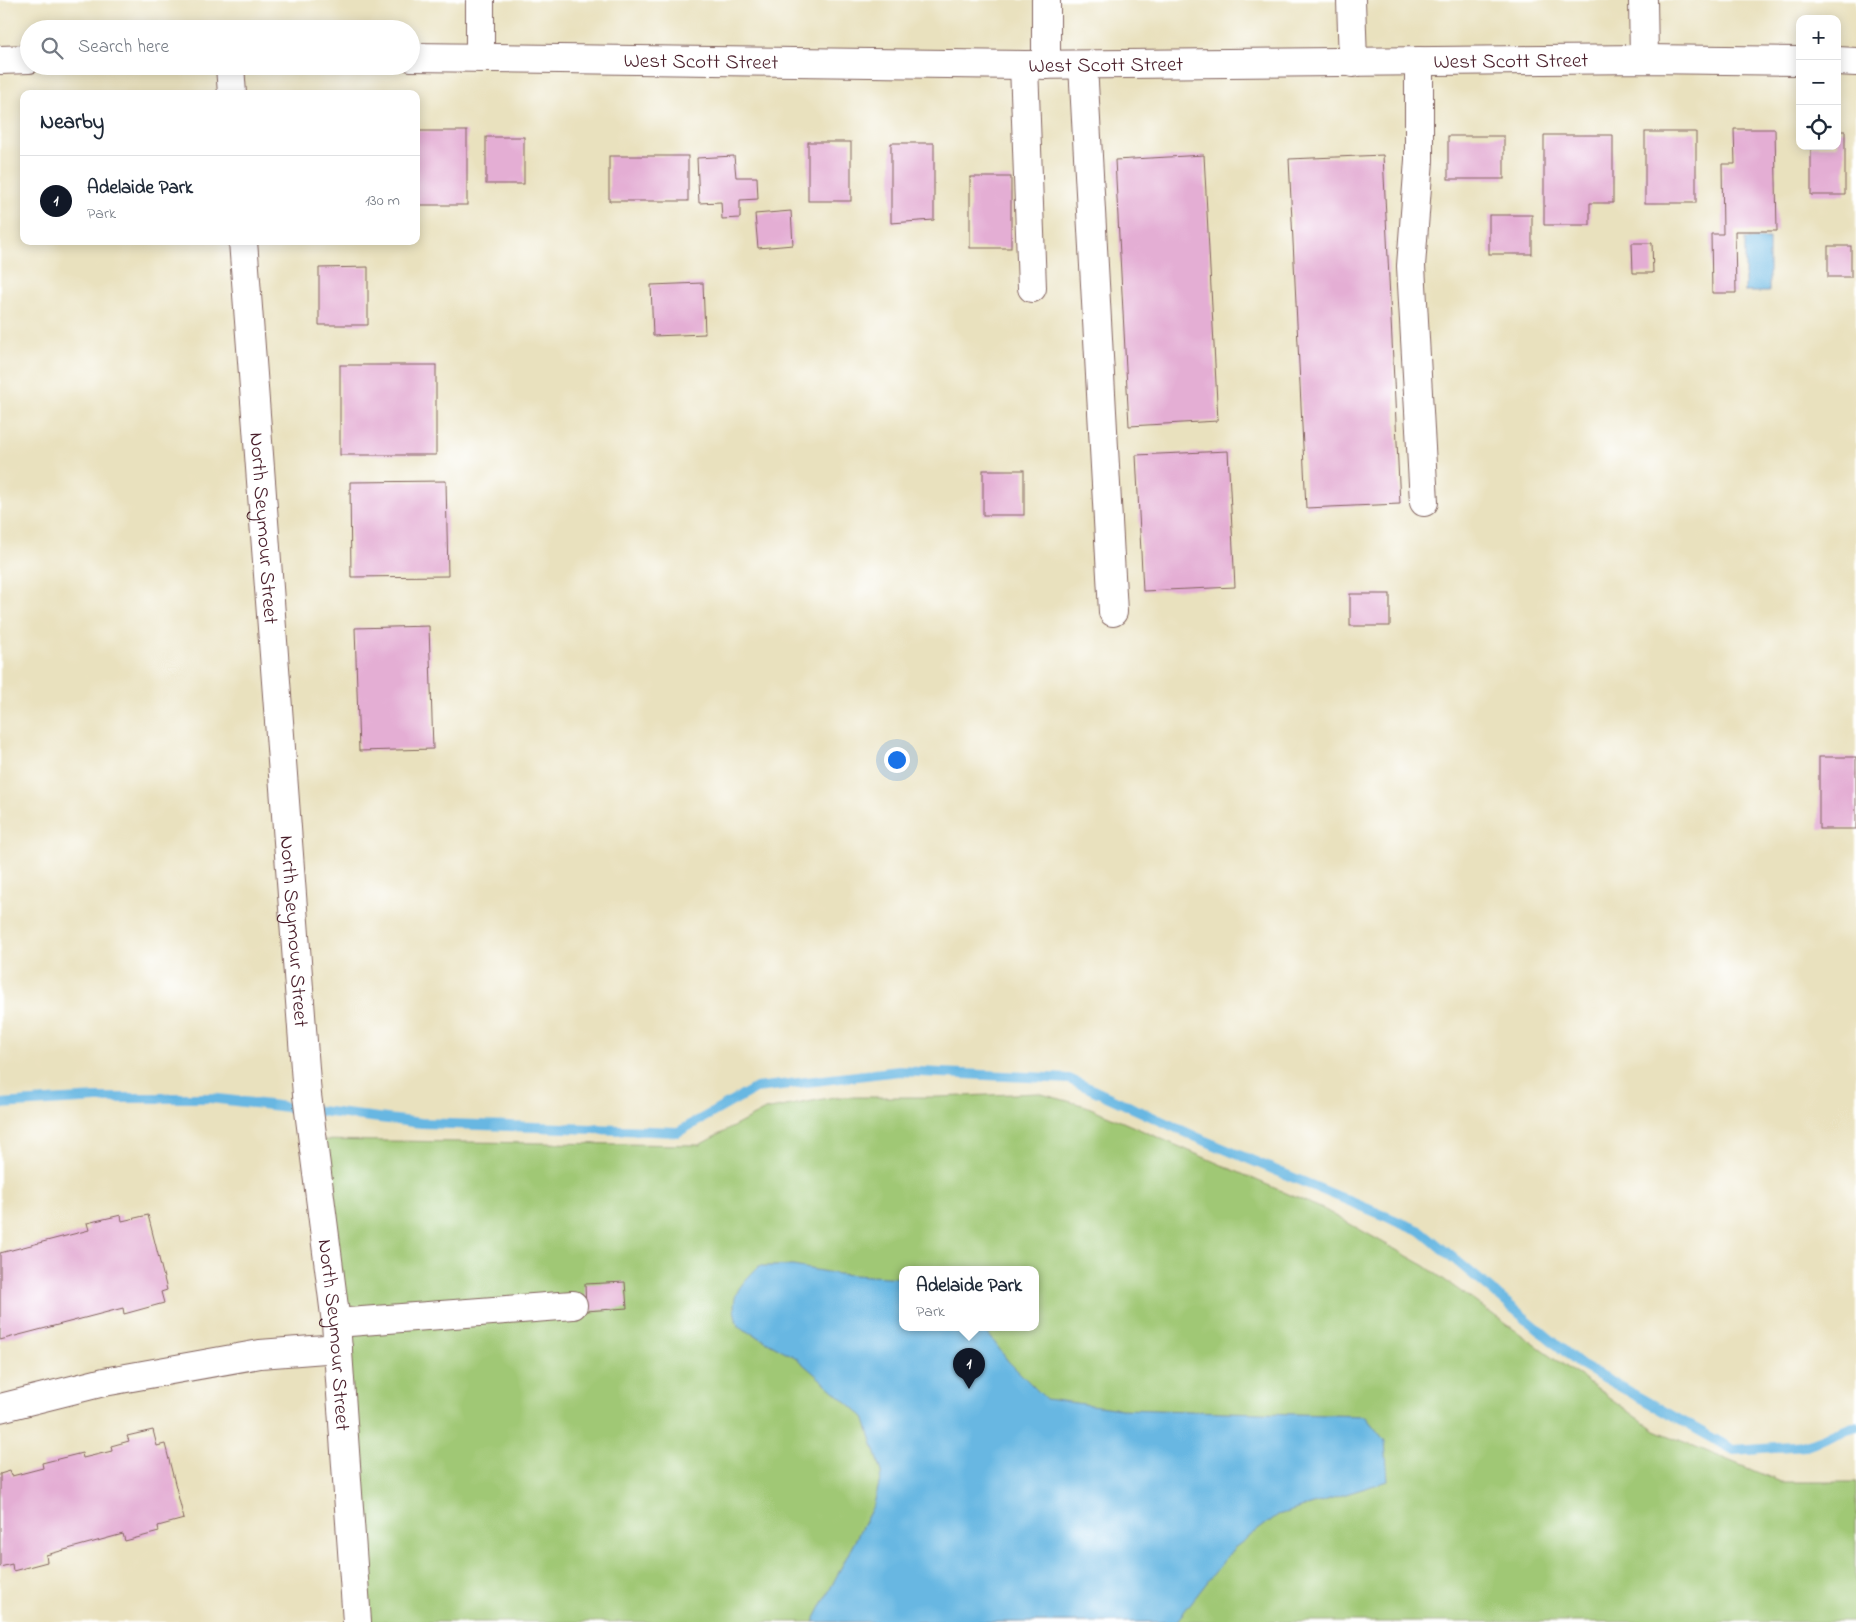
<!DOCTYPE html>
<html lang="en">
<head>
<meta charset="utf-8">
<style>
	body { margin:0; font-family:"Indie Flower",sans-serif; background:#f2f2f3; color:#1f2937 }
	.controls { position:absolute; right:15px; top:15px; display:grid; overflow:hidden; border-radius:10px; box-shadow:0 2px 12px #0003 }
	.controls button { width:45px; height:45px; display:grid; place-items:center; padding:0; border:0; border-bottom:1px solid #e0e1e3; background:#fff; color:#1f2937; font:25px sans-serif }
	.you { position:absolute; left:896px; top:759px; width:18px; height:18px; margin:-12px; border:4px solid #fff; border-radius:50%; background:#1a73e8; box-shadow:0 0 0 8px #1a73e833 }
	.badge { display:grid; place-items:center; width:32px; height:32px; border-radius:50%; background:#111827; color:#fff; font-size:16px; font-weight:700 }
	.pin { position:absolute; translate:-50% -41px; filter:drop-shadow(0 1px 2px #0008) }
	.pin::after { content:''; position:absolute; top:26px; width:18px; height:15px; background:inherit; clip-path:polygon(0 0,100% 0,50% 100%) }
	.popup { position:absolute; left:899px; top:1266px; width:140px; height:65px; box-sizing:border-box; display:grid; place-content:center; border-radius:10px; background:#fff; filter:drop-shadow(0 1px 4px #0005); font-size:16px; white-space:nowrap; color:#747a83 }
	.popup b { font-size:19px; color:#1f2937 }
	.popup::after { content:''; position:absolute; left:50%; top:100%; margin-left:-10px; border:10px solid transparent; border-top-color:#fff }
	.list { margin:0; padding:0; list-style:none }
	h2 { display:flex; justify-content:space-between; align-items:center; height:65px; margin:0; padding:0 20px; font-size:21px }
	h2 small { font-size:16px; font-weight:400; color:#747a83 }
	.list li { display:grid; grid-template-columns:32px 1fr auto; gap:15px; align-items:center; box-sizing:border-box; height:90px; padding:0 20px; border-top:1px solid #e0e1e3 }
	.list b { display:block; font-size:19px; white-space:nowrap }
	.list p { margin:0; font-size:16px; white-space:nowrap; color:#747a83 }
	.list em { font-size:16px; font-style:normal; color:#747a83 }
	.icon { flex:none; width:28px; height:28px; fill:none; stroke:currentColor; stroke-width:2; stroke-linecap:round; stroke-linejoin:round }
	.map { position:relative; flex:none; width:1856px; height:1622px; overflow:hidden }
	.search { position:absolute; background:#fff; box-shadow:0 2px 12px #0003; left:20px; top:20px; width:400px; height:55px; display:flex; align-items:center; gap:12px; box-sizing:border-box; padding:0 18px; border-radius:28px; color:#747a83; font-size:19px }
	.panel { position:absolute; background:#fff; box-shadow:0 2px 12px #0003; left:20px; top:90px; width:400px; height:155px; border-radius:10px }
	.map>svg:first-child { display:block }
</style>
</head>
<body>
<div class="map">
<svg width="1856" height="1622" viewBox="0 0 1856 1622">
	<rect width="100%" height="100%" fill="#fff"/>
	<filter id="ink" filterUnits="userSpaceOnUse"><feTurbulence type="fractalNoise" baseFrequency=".02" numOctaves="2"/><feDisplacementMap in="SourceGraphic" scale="10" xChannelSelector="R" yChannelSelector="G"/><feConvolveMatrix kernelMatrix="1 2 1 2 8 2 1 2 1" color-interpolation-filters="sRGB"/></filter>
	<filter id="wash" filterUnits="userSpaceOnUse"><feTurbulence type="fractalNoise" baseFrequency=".0096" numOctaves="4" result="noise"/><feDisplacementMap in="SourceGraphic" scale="20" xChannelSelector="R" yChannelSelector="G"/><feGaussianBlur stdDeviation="1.12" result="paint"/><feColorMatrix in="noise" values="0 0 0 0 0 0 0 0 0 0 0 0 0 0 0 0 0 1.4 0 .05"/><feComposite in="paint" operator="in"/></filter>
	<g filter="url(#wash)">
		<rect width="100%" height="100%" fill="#e9e1be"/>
		<path fill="#a0c874" stroke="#757450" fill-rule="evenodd" d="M1038,1093L1086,1106L1325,1210L1425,1266L1655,1430L1781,1482H1856V1622H357L311,1140L699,1145L765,1110L834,1097H938ZM903,1270H1035V1328H903Z"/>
		<g fill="#67b7e2" stroke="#586b86">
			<rect x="1745" y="239" width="24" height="53"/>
			<path d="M759,1266H793L838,1274L903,1278V1328H984L1008,1361L1046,1399L1121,1409L1365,1416L1385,1441L1388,1481L1278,1515L1233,1549L1176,1622H813L874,1504L882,1472L864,1417L795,1357L738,1326C728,1297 738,1287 759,1266Z"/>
		</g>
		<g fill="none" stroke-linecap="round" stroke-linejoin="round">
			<polyline stroke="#67b7e2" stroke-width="10" points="0,1104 97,1098 210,1098 421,1123 678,1132 756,1088 899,1071 1069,1079 1203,1140 1421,1231 1581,1365 1734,1450 1806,1445 1856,1426"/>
		</g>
		<g id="blocks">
			<g fill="#e4aed4">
				<polygon points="1734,129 1775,129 1777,231 1735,231 1736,293 1712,293 1711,234 1723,234 1722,164 1735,164"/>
				<rect x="416" y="131" width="51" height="74"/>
				<polygon points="1837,131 1845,131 1845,195 1811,195 1811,146 1837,146"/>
				<rect x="1645" y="132" width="51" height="71"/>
				<polygon points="1544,135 1613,135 1613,203 1590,203 1590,225 1544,225"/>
				<rect x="1448" y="136" width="56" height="43"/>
				<rect x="486" y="137" width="38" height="47"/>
				<rect x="808" y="142" width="43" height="59"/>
				<polygon points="891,143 934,143 934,220 891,223"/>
				<polygon points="1204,155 1218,421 1129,426 1115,160"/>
				<polygon points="1383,155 1400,504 1306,508 1289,159"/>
				<rect x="609" y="156" width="79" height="45"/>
				<polygon points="734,156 736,177 757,177 758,199 740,200 740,218 722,219 721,202 699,203 697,158"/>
				<rect x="970" y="177" width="41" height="71"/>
				<polygon points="791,211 793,245 758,248 755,214"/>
				<rect x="1489" y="215" width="43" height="39"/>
				<polygon points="1632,243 1652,243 1653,273 1633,273"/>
				<rect x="1828" y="246" width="23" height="31"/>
				<polygon points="368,267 368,325 319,325 319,268"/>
				<polygon points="703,283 705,334 653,336 651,285"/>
				<rect x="340" y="365" width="96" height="90"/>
				<polygon points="1228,451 1235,587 1143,591 1136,455"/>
				<rect x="983" y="470" width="41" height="45"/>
				<polygon points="446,481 448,576 351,577 350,482"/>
				<rect x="1350" y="594" width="40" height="32"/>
				<polygon points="429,626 433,749 359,751 355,628"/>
				<rect x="1819" y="757" width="37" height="72"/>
				<polygon points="121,1215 122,1221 148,1215 167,1290 161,1292 164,1303 124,1314 123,1308 0,1340 0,1253 89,1230 87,1223"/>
				<polygon points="625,1282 627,1308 586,1311 585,1284"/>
				<polygon points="153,1430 157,1446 165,1444 184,1519 158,1526 159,1532 125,1541 123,1534 46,1555 47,1562 13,1571 12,1564 0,1567 0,1474 10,1471 12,1476 43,1468 42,1463 82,1453 83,1458 112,1451 111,1446 129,1441 127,1436"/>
			</g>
		</g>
	</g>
	<g filter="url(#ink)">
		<use href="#blocks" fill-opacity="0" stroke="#82635e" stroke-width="1"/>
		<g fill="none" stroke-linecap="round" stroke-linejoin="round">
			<defs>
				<g id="minor">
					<polyline points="480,0 480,58"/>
					<polyline points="1351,0 1353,63"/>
					<polyline points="1643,0 1644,59"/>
					<polyline points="1419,61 1419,160 1411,266 1424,502"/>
					<polyline points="1024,65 1032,288"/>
					<polyline points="1046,65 1046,0"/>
					<polyline points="1083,65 1113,612"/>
					<polyline points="230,66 232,94"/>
					<path id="s1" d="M243,241L307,1095L336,1323L357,1622"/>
					<polyline points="336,1323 573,1305"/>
					<polyline points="0,1408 104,1382 260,1354 338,1348"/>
				</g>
				<g id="major">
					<path id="s2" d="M411,57L1024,65L1644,59L1800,61"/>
					<polyline points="0,60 29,59"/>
					<polyline points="1837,61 1856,62"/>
				</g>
			</defs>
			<use href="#minor" stroke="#82635e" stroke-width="30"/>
			<use href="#major" stroke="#82635e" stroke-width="30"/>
			<use href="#minor" stroke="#fff" stroke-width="28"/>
			<use href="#major" stroke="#fff" stroke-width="28"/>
		</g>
	</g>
	<g text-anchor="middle" stroke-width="4" stroke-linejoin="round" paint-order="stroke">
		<g font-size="21" fill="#4a1f2b" stroke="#fff">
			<text dy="7" stroke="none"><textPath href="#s2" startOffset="290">West Scott Street</textPath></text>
			<text dy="7" stroke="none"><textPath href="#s2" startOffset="1100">West Scott Street</textPath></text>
			<text dy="7" stroke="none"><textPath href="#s2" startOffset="695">West Scott Street</textPath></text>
			<text dy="7" stroke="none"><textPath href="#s1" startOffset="288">North Seymour Street</textPath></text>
			<text dy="7" stroke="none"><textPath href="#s1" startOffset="692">North Seymour Street</textPath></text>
			<text dy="7" stroke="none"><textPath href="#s1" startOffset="1098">North Seymour Street</textPath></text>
		</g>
	</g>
</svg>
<div class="controls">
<button>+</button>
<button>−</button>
<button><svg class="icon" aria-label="locate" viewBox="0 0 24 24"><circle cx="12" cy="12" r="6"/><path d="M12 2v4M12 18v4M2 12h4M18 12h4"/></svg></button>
</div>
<div class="you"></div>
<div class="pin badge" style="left:969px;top:1389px">1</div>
<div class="popup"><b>Adelaide Park</b>Park</div>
<div class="search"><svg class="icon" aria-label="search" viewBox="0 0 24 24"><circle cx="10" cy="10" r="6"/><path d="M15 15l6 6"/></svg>Search here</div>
<section class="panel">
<h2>Nearby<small></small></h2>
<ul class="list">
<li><span class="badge">1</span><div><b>Adelaide Park</b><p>Park</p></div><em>130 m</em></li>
</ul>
</section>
</div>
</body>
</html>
